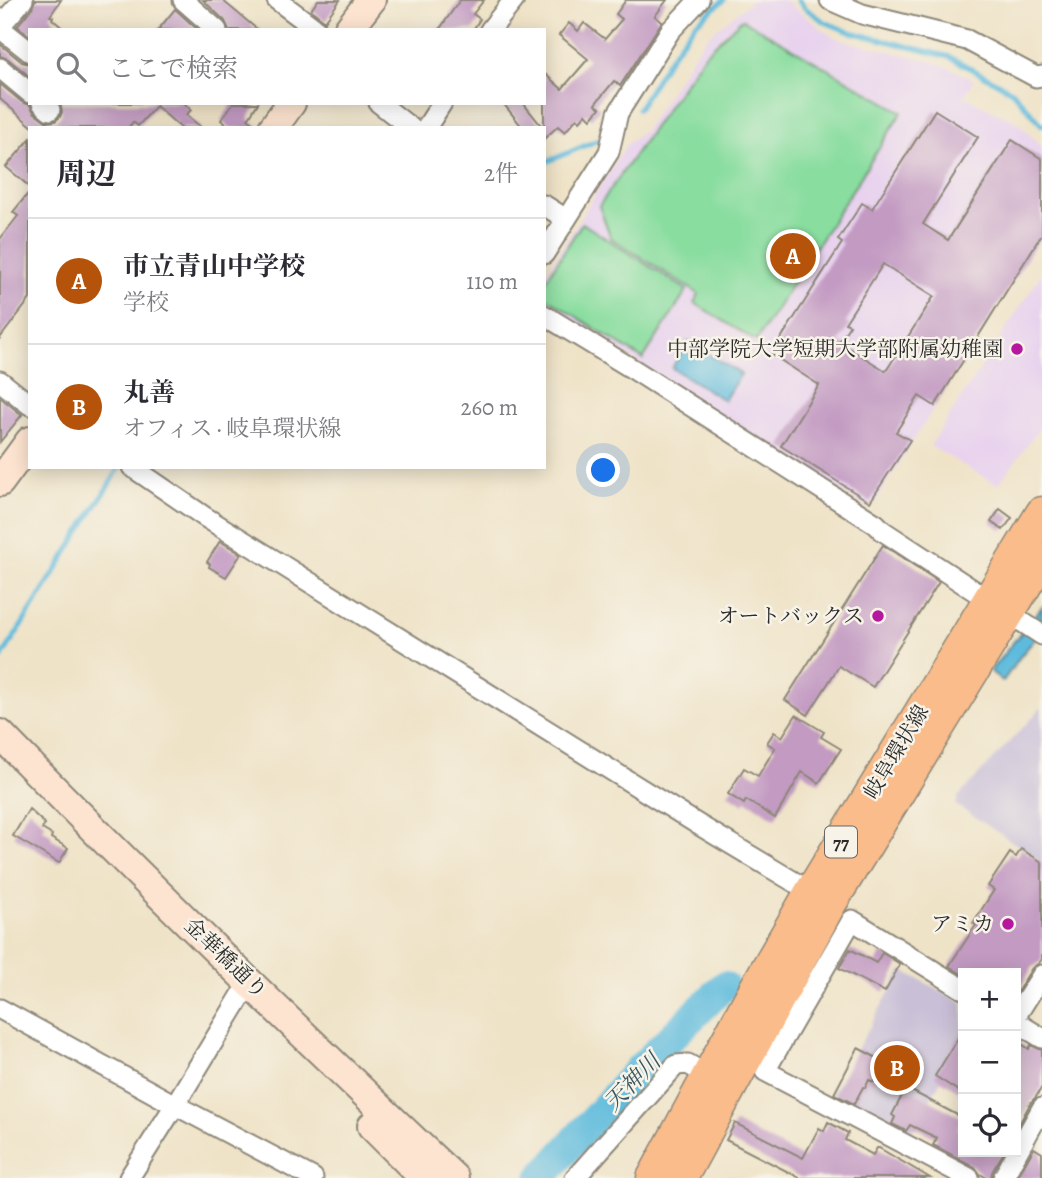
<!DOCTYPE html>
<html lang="ja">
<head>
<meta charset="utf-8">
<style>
	body { margin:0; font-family:Alegreya,"Noto Serif JP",serif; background:#f7f7f7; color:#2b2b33 }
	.controls { position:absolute; right:21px; bottom:21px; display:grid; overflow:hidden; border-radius:0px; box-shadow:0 4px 18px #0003 }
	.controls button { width:63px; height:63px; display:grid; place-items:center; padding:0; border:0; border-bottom:2px solid #e1e1e2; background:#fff; color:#2b2b33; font:35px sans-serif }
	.you { position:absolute; left:604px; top:471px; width:24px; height:24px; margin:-18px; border:5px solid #fff; border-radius:50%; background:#1a73e8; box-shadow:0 0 0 10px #1a73e833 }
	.badge { display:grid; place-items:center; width:46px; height:46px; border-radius:50%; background:#b45309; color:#fff; font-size:23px; font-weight:700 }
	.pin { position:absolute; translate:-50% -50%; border:4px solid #fff; box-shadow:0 2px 7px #0006 }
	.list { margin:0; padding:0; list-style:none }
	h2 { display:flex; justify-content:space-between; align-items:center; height:91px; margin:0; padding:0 28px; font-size:30px }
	h2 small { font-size:23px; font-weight:400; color:#7c7c81 }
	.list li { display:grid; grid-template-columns:46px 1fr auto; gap:21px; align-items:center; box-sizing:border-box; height:126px; padding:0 28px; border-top:2px solid #e1e1e2 }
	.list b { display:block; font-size:26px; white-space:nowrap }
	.list p { margin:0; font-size:23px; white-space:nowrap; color:#7c7c81 }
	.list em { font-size:23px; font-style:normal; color:#7c7c81 }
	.icon { flex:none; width:38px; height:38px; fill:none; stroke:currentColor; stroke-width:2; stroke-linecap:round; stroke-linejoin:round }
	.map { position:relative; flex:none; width:1042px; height:1178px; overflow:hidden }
	.search { position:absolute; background:#fff; box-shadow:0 4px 18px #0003; left:28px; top:28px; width:518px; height:77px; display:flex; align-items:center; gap:18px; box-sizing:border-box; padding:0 24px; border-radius:0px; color:#7c7c81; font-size:26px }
	.panel { position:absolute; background:#fff; box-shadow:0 4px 18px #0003; left:28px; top:126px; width:518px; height:343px; border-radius:0px }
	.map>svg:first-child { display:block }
</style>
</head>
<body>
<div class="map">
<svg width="1042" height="1178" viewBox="0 0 1042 1178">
	<rect width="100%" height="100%" fill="#f7f3e8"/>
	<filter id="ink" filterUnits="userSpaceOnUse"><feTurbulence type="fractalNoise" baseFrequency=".0143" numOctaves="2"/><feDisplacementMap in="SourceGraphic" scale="14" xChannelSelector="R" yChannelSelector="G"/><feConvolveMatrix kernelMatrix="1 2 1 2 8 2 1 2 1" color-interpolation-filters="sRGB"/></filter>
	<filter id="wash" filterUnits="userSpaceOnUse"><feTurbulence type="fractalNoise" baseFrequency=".00686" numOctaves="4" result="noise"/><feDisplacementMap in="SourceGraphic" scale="28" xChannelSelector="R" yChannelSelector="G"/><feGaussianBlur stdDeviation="1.57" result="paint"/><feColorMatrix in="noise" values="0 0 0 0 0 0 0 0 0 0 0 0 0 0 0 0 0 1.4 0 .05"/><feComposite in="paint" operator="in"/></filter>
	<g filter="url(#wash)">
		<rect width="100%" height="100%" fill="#efe3c7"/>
		<g fill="#e8d2ee">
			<polygon points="753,0 784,0 832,36 854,43 928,60 952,69 974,80 964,96 1018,123 1042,147 1042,235 873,505 865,506 544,303 544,277 626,145 645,130 695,53 708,36"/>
			<polygon points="1042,273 1042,425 998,485 930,446"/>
		</g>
		<g fill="#c9bfd7">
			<polygon points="1042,707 1042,861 956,805 958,797"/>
			<polygon points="902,970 963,1003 963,1041 909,1137 831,1095"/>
		</g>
		<g fill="#88dd9f" stroke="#5a8465" stroke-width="2">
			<polygon points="742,19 902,112 756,341 694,303 699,294 611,238 599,206 705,54"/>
			<polygon points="582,223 687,290 643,359 544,296 544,283"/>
		</g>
		<g fill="#5fbbdd" stroke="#457384" stroke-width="2">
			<polygon points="688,342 741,374 724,400 672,368"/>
			<polygon points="1042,607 1042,631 1022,654 1003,681 990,671"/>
		</g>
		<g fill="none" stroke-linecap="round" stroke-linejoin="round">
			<g stroke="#5fbbdd" stroke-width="5">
				<polyline points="798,0 805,8 825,22 847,31 950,57 1012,91 1042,125"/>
				<polyline points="638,109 670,57 695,24 724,0"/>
				<polyline points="544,163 598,140"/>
				<polyline points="0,660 120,467"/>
			</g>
			<polyline stroke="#5fbbdd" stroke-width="30" points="541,1178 638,1070 724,986"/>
		</g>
		<g id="blocks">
			<g fill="#c29ac2" fill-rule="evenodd">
				<polygon points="35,0 61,0 50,16 53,17 52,19 65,30 30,30 30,36 17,26 32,8"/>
				<polygon points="203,0 222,0 258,30 229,30 225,21"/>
				<polygon points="318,0 340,0 325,21 311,10"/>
				<polygon points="460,0 484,0 473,14 480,19 473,30 439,30"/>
				<polygon points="626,0 667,0 655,16 662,22 620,86 614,81 595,104 600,108 591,119 586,114 580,121 577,118 565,132 558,126 544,139 544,73 562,89 588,59 559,35 569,23 578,31 584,23 605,39 622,19 616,14"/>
				<polygon points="175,9 198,30 158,30"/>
				<polygon points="0,44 22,62 30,64 30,77 8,59 0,56"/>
				<polygon points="0,84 22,102 30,105 34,112 47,122 55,121 60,117 62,112 60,103 184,103 191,110 186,115 202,128 181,128 156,106 138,126 133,122 128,128 34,128 0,99"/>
				<polygon points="233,103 258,103 248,119 257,126 257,128 231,128 221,120"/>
				<polygon points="503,103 523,103 543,128 523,128"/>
				<path d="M935,110L978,137L923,224L948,240L1012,140L1042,159V234L935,406L919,396L896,432L910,440L870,502L781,446L819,385L771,354L842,243L838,240L862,203L872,209ZM883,264L934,296L886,371L839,342L850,325L845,323Z"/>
				<polygon points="30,139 30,187 6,167"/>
				<polygon points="30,191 30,299 0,338 0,239 18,216 13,212"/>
				<polygon points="0,397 22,415 0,442"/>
				<polygon points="1000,509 1012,518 1003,530 991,522"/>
				<polygon points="220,541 241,554 226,577 209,567 210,564 207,562"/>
				<polygon points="883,545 939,582 873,687 839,666 808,715 785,700"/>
				<polygon points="796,715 824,732 821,737 841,749 819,783 802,772 775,818 746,800 744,804 728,794 744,768 758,776 775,748 767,743 774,732 782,737"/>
				<polygon points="29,809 45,824 42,829 52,835 51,838 68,848 59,863 13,836"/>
				<polygon points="1021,849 1042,862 1042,959 1039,963 1032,968 1016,994 1016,973 963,973 963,975 949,966 976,925 973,923 994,890 988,886 1010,853 1016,857"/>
				<polygon points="850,949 876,963 882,953 900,964 885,992 839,968"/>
				<polygon points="963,1030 963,1094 935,1076"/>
				<polygon points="1016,1040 1029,1049 1031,1045 1042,1050 1042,1087 1036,1097 1031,1102 1016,1130"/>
				<polygon points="858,1048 885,1062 874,1082 869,1080 865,1088 863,1087 854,1104 834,1094"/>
				<polygon points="906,1088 963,1118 958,1129 963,1132 963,1152 1004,1152 992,1172 991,1178 987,1178 980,1174 975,1167 933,1145 937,1138 910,1125 906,1131 892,1124 895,1117 892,1115"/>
				<polygon points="828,1122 848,1133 845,1140 873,1155 877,1148 879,1148 930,1178 800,1178 726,1140 735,1123 803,1158 819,1128 824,1131"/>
				<polygon points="1034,1148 1042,1153 1042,1178 1017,1178"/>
			</g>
		</g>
	</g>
	<g filter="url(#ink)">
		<use href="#blocks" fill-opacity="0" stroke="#8d8779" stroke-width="2"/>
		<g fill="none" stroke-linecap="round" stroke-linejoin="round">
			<defs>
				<g id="street">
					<polyline points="183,0 217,30"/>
					<polyline points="277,0 317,30"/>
					<polyline points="830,0 862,14 967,40 1036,77 1042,76"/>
					<polyline points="0,26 23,0"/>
					<polyline points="0,28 30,52"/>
					<polyline points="490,30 514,0"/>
					<polyline points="0,68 30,93"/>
					<polyline points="42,103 50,110"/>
					<polyline points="379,103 411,128"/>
					<polyline points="426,128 442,103"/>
					<polyline points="544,205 566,219"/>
					<polyline points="544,254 609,152 618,113 670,31 699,0"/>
					<polyline points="544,315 636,371 876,524 883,531 1042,635"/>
					<polyline points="0,381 30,405"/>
					<polyline points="132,467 205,517 699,825 811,892"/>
					<polyline points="963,989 852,920 765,1071 969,1178"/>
					<polyline points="0,1009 175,1105 313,1178"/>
					<polyline points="1016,1016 1042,975"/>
					<polyline points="1016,1022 1042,1038"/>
					<polyline points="129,1178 175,1105 241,996"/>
					<polyline points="575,1178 676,1065 688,1064 708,1076"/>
					<polyline points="1003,1178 1042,1108"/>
				</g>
				<g id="secondary">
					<polyline points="348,30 371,0"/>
					<polyline points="273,128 291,103"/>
					<polyline points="0,482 30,441"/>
					<path d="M0,734C148,886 300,1033 454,1178"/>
					<polyline points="372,1126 424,1178"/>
				</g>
				<g id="primary">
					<polyline points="653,1178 754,991 811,892 1042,513"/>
					<polyline points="681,1178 828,907 1042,558"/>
				</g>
			</defs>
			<use href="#street" stroke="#8d8779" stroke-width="23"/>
			<use href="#secondary" stroke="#8d8779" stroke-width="32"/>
			<use href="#primary" stroke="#8d8779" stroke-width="35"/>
			<use href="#street" stroke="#fff" stroke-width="19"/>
			<use href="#secondary" stroke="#fde4d0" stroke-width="28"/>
			<use href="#primary" stroke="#f9bc8a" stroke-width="32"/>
		</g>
	</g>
	<g fill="#b5179e" stroke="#f7f3e8" stroke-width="2.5">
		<circle cx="1017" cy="349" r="7"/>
		<circle cx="878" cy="616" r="7"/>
		<circle cx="1008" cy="924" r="7"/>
	</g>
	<g text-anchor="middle" stroke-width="5" stroke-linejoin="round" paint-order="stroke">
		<rect fill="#f7f3e8" stroke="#686764" stroke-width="2" x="825" y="826.5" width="32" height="31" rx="5"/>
		<g font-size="19" font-weight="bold" fill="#2b2b2b">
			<text x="841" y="849">77</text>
		</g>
		<g font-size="21" fill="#2b2b2b" stroke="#f7f3e8" text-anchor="end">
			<text x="1003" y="356">中部学院大学短期大学部附属幼稚園</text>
			<text x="864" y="623">オートバックス</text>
			<text x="994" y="931">アミカ</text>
		</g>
		<g font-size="21" fill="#2b2b2b" stroke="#f7f3e8">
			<text transform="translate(896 752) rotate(-59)" y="7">岐阜環状線</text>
			<text transform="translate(226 958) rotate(44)" y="7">金華橋通り</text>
		</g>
		<g font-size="23" font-style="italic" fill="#3b5660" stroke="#f7f3e8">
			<text transform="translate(632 1082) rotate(-46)" y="8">天神川</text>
		</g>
	</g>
</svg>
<div class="controls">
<button>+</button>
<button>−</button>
<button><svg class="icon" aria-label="locate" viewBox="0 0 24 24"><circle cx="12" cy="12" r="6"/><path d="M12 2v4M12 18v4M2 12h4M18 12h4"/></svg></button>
</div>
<div class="you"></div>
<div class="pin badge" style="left:793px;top:256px">A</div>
<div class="pin badge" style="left:897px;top:1068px">B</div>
<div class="search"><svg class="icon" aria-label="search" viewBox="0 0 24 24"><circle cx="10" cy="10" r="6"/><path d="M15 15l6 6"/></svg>ここで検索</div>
<section class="panel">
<h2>周辺<small>2件</small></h2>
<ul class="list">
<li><span class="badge">A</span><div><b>市立青山中学校</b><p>学校</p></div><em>110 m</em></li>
<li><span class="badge">B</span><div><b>丸善</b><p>オフィス · 岐阜環状線</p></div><em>260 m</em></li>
</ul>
</section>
</div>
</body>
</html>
